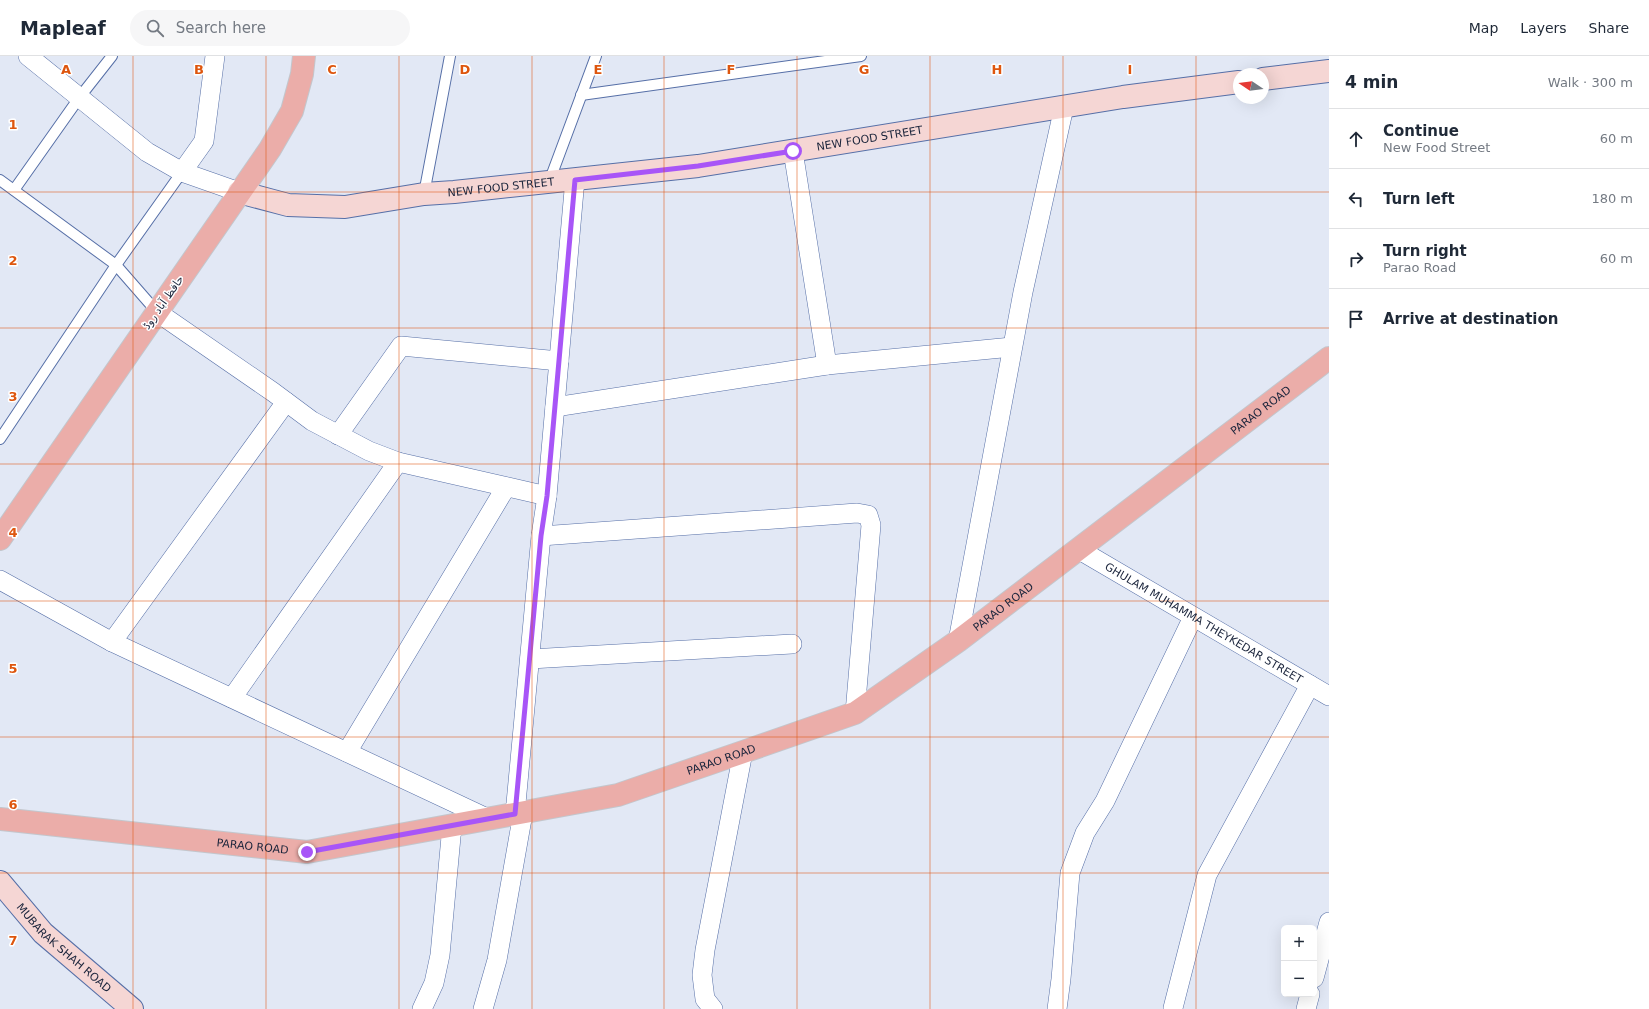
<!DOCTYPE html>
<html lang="en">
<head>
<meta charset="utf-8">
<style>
	body { margin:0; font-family:"DejaVu Sans",Vazirmatn,sans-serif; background:#f6f6f7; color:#1f2937 }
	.controls { position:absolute; right:12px; bottom:12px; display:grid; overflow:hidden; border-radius:6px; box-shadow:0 4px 16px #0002 }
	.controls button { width:36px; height:36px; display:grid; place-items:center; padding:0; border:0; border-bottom:1px solid #e0e1e3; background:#fff; color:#1f2937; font:20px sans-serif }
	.compass { position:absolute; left:1233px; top:12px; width:36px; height:36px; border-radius:50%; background:#fff; box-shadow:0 4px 16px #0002; rotate:283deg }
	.stop { position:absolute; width:12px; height:12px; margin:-9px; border:3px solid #a855f7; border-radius:50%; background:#fff }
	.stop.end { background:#a855f7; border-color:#fff; box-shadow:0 1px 4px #0008 }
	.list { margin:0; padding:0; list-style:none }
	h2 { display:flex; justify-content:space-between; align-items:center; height:52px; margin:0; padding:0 16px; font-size:17px }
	h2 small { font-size:13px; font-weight:400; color:#747a83 }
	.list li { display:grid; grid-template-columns:26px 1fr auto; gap:12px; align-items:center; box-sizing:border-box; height:60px; padding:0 16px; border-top:1px solid #e0e1e3 }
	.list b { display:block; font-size:15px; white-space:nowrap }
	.list p { margin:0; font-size:13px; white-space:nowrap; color:#747a83 }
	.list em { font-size:13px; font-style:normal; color:#747a83 }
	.icon { flex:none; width:22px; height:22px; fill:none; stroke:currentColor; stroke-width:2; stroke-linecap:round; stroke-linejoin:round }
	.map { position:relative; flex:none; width:1329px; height:953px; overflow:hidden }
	header { display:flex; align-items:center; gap:24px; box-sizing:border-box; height:56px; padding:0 20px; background:#fff; border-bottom:1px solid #e0e1e3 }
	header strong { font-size:19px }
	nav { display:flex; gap:22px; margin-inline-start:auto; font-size:14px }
	.search { width:280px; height:36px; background:#f6f6f7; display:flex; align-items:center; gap:10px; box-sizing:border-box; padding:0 14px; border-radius:22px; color:#747a83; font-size:15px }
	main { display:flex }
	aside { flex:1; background:#fff }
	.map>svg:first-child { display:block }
</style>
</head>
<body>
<header>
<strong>Mapleaf</strong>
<div class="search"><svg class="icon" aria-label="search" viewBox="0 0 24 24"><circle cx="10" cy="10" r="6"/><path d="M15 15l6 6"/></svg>Search here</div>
<nav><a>Map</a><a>Layers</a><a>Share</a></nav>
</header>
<main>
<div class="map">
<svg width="1329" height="953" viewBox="0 0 1329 953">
	<rect width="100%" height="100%" fill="#e2e8f5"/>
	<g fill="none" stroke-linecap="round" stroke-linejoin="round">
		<defs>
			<g id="lane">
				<polyline points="581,39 861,0"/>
				<polyline points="0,124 116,209 157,256"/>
				<polyline points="549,126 596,0"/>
				<polyline points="14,134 79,42 112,0"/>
				<polyline points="424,138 450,0"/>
				<polyline points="0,383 116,209 182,116"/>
			</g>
			<g id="street">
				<polyline points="28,0 147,96 182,116 239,136"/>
				<polyline points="793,95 827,309"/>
				<polyline points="182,116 204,85 215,0"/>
				<polyline points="157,256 273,336 312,365 369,395 398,406 547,440"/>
				<polyline points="555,351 827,309 1012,291"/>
				<polyline points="338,379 401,290 559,305"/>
				<polyline points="541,480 857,457 868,459 871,469 855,657"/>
				<path id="s1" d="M1078,493L1329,640"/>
				<polyline points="0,524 112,586 489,763"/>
				<polyline points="958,585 1023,236 1064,51"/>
				<polyline points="112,586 286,346"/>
				<polyline points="530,603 792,588"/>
				<polyline points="232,642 398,406"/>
				<polyline points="347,696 506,431"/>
				<polyline points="515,758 541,480 547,440 575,123"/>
				<polyline points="1314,922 1329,866"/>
				<polyline points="1173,952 1207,819 1310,629"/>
				<polyline points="422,953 434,927 440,899 452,770"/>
				<polyline points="483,953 497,904 523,757"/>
				<polyline points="713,953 705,943 702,919 705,894 743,696"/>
				<polyline points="1057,953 1061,923 1070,817 1085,777 1105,745 1193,561"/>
				<polyline points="1306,953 1310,938"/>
			</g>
			<g id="secondary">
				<polyline points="1263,23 1329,15"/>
				<path id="s2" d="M239,136L288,149L345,151L424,138L454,136L698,110L1123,41L1239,26"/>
				<path id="s3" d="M0,826L43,877L132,953"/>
			</g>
			<g id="primary">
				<polyline points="0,483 270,93 292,55 302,18 304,0"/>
				<path id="s4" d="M0,763L307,796L618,739L743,696L855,657L958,585L1329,302"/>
			</g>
		</defs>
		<use href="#lane" stroke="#566fa7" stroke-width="12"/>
		<use href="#street" stroke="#566fa7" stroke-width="20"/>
		<use href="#secondary" stroke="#566fa7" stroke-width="24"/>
		<use href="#primary" stroke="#c3c6cc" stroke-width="24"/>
		<use href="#lane" stroke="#fff" stroke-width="10"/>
		<use href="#street" stroke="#fff" stroke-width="19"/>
		<use href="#secondary" stroke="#f5d6d4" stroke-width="22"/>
		<use href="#primary" stroke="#ebada9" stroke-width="22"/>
	</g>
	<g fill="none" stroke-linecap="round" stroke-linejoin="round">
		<polyline stroke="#a855f7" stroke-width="5" points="307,796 515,758 541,480 547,440 575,124 698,110 793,95"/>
	</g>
	<path fill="none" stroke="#de560e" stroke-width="1" stroke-opacity="0.55" d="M133,0V953M266,0V953M399,0V953M532,0V953M664,0V953M797,0V953M930,0V953M1063,0V953M1196,0V953M0,136H1329M0,272H1329M0,408H1329M0,545H1329M0,681H1329M0,817H1329"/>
	<g text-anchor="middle" stroke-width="3" stroke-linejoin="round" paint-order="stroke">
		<g font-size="11" fill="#1a243b" stroke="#fff">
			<text dy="4" stroke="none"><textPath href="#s2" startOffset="637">NEW FOOD STREET</textPath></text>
			<text dy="4" stroke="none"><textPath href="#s2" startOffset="265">NEW FOOD STREET</textPath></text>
			<text transform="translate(163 246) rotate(-55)" y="4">حافظ آباد روڈ</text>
			<text dy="4" stroke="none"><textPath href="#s4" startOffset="1382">PARAO ROAD</textPath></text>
			<text dy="4" stroke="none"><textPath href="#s4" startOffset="1058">PARAO ROAD</textPath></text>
			<text dy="4" stroke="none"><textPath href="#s1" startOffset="146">GHULAM MUHAMMA THEYKEDAR STREET</textPath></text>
			<text dy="4" stroke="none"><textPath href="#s4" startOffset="734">PARAO ROAD</textPath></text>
			<text dy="4" stroke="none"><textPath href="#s4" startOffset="254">PARAO ROAD</textPath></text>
			<text dy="4" stroke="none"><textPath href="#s3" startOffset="92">MUBARAK SHAH ROAD</textPath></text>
		</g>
	</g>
	<g font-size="13" text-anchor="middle" font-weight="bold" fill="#de560e" stroke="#fff" stroke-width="3" stroke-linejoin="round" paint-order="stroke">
		<text x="66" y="18">A</text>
		<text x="199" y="18">B</text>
		<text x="332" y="18">C</text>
		<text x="465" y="18">D</text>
		<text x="598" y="18">E</text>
		<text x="731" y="18">F</text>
		<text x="864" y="18">G</text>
		<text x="997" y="18">H</text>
		<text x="1130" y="18">I</text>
		<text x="13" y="73">1</text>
		<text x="13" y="209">2</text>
		<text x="13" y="345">3</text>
		<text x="13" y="481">4</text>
		<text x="13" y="617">5</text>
		<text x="13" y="753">6</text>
		<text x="13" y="889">7</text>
	</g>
</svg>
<div class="controls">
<button>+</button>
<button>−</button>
</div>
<svg class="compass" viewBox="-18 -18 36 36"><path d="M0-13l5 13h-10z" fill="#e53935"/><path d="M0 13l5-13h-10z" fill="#747a83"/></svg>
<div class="stop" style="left:793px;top:95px"></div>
<div class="stop end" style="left:307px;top:796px"></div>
</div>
<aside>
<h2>4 min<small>Walk · 300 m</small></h2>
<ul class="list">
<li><svg class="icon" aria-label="ahead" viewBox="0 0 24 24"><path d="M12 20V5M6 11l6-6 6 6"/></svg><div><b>Continue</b><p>New Food Street</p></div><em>60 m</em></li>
<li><svg class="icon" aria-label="left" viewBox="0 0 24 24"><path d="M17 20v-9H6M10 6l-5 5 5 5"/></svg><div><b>Turn left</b></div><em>180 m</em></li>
<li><svg class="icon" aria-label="right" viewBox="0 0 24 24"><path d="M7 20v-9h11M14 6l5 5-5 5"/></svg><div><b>Turn right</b><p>Parao Road</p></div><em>60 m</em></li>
<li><svg class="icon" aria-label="arrive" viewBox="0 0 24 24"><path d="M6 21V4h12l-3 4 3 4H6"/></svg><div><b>Arrive at destination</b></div></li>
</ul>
</aside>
</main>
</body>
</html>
